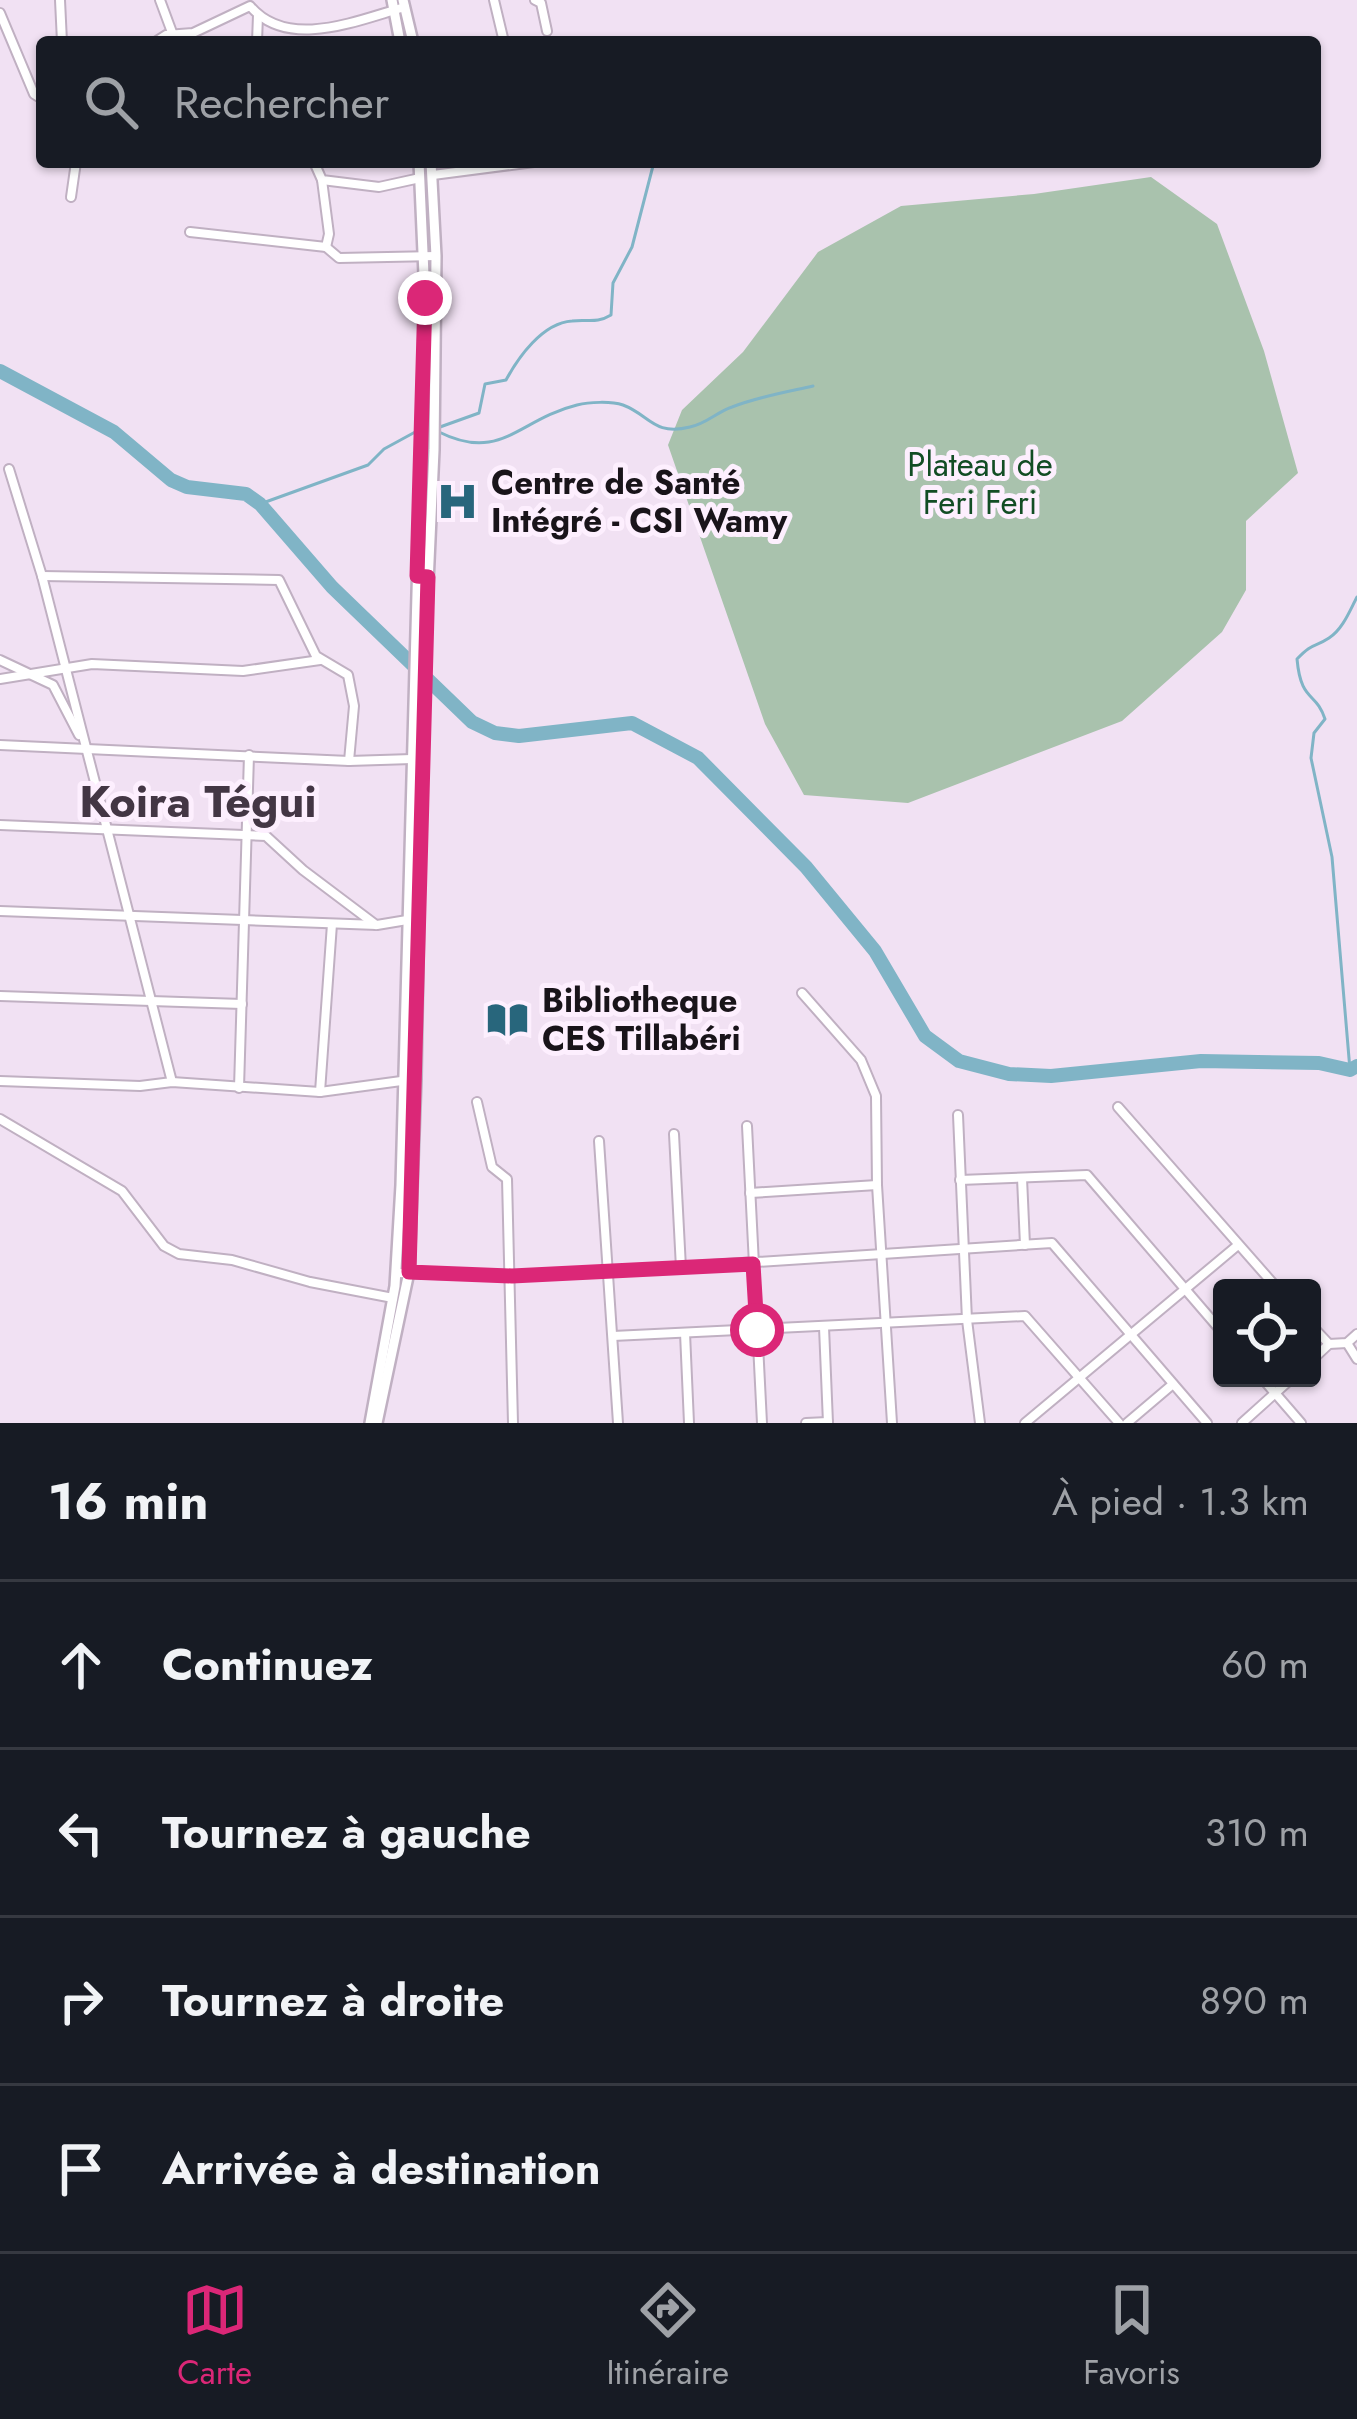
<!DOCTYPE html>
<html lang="fr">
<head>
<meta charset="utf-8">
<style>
	body { margin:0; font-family:Jost,sans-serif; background:#242831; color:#f1f3f6 }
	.controls { position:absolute; right:36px; bottom:36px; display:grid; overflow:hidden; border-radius:12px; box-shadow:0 3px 9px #0004 }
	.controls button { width:108px; height:108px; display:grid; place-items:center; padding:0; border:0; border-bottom:3px solid #363941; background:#171b24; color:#f1f3f6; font:60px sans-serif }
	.stop { position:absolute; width:36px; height:36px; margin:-27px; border:9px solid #db2777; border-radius:50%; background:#fff }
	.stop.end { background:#db2777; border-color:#fff; box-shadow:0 3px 12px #0008 }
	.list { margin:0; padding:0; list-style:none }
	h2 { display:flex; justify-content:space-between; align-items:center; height:156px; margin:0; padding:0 48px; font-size:51px }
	h2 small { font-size:39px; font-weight:400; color:#9ea1a6 }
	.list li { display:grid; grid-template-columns:78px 1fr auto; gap:36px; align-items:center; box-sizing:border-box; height:168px; padding:0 48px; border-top:3px solid #363941 }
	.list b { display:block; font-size:45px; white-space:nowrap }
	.list em { font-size:39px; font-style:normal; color:#9ea1a6 }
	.icon { flex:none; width:66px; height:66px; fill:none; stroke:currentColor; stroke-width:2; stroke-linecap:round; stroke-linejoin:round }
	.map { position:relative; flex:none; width:1357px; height:1423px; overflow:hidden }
	.search { position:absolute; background:#171b24; box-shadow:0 3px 9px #0004; left:36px; right:36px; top:36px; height:132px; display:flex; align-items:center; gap:30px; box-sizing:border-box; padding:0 42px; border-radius:12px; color:#9ea1a6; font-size:45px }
	.sheet { height:828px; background:#171b24 }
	nav { display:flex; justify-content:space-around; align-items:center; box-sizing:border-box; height:168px; border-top:3px solid #363941; background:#171b24; font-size:33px; color:#9ea1a6 }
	nav a { display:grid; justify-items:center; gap:6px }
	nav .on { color:#db2777 }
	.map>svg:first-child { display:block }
</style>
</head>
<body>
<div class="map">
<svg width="1357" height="1423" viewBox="0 0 1357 1423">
	<rect width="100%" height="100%" fill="#f1e1f3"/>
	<polygon fill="#a9c2ad" points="1151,177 1217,224 1264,351 1298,473 1246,521 1246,590 1222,632 1122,721 908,803 804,795 765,724 668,445 682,410 743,352 818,252 901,206 1034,194"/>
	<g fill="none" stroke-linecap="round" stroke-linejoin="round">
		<g stroke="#80b4c6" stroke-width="3">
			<path d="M440,427L479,413L485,384L506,380C518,358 542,323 572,321C589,319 596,324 611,315L613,283L632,247L654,162"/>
			<path d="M439,432C501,463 519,419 577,405C589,402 611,401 623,405C650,415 653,436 690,427C706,424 717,412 732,407C757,397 786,392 813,386"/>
			<polyline points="260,504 368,465 384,449 417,431"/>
			<path d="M1350,1070L1332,857L1311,758L1314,733L1325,719C1316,691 1301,703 1297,659C1313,642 1314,648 1329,638C1343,629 1350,610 1357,597"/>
		</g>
		<polyline stroke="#80b4c6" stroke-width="14" points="0,371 114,432 171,480 187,487 246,494 260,504 332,587 472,722 495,733 519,736 632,723 698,758 806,867 875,951 925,1036 959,1061 1009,1074 1051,1076 1201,1061 1319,1063 1350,1070 1357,1066"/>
		<defs>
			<g id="minor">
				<polyline points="60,0 62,42"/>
				<polyline points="160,0 173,35"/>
				<polyline points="494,0 504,42"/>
				<polyline points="535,0 541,3 547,31"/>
				<polyline points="0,13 34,94 42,99"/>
				<path d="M155,42L166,35L193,33L250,6C288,51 358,20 405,7"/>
				<polyline points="257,42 258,15"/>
				<polyline points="314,162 322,180 379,187 420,178"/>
				<polyline points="433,175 534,162"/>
				<polyline points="322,180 329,234 326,247"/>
				<polyline points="71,197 76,162"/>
				<polyline points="190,232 326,247 339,258 436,256"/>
				<polyline points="9,469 42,576 172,1082"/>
				<polyline points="42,576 279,580 316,656 348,675 354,706 349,761"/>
				<polyline points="0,660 53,685 79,735"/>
				<polyline points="0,679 92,664 243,671 320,660"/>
				<polyline points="0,745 349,761 412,759"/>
				<polyline points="0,825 266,836 303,870 376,925"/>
				<polyline points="0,911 377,925 419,918"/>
				<polyline points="802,993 861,1060 876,1096 877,1185 892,1423"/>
				<polyline points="0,996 242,1004"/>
				<polyline points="0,1081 140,1086 172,1082 320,1092 416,1079"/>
				<polyline points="239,1088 249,755"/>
				<polyline points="320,1092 332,924"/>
				<polyline points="477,1102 492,1167 507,1179 513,1423"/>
				<polyline points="1118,1107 1277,1288"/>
				<polyline points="958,1115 967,1320 980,1423"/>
				<polyline points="0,1119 122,1191 164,1246 179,1254 232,1260 310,1282 393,1298"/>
				<polyline points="747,1126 762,1423"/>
				<polyline points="674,1134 681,1268"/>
				<polyline points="599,1141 618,1423"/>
				<polyline points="1022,1178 1025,1245"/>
				<polyline points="960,1180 1087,1175 1222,1332"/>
				<polyline points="750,1193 877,1185"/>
				<polyline points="396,1273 512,1276 603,1272 1052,1243 1207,1423"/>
				<polyline points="1312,1326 1329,1344"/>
				<polyline points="824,1327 828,1423"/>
				<polyline points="685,1333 689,1423"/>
				<polyline points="613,1336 1025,1316 1119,1423"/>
				<polyline points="1347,1343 1357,1359"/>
				<polyline points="1312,1360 1329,1344 1347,1343 1357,1334"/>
				<polyline points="1262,1378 1301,1423"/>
				<polyline points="806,1423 828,1422"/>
				<polyline points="1025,1423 1238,1245"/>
				<polyline points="1127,1423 1173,1384"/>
				<polyline points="1242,1423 1292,1378"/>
			</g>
			<g id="major">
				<polyline points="392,0 400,42"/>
				<polyline points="403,0 413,42"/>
				<polyline points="370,1423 395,1286 401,1185 425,298 419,162"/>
				<polyline points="377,1423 409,1272 416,1079 422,717 434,450 436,256 431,162"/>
			</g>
		</defs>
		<use href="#minor" stroke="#c0b0c2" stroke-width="12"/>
		<use href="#major" stroke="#c0b0c2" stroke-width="14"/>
		<use href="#minor" stroke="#fff" stroke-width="8"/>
		<use href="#major" stroke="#fff" stroke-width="9"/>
	</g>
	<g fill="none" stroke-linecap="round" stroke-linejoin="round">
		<polyline stroke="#db2777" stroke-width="15" points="425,298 417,576 428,577 409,1272 512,1276 753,1264 757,1330"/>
	</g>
	<defs>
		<symbol id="hospital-bare" viewBox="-9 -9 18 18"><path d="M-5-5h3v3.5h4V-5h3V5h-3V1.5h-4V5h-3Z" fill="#28667c" stroke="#fdeffe" stroke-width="2.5" paint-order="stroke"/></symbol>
		<symbol id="library-bare" viewBox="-9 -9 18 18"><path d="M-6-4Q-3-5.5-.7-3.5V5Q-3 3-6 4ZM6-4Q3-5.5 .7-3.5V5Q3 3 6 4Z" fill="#28667c" stroke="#fdeffe" stroke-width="2.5" paint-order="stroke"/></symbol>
	</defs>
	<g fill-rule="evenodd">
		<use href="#hospital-bare" x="428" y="472" width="59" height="59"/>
		<use href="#library-bare" x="478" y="990" width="59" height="59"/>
	</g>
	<g text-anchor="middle" stroke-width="10" stroke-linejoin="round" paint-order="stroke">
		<g font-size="33" fill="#124d24" stroke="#fdeffe">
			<text x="980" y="476">Plateau de<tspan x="980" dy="38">Feri Feri</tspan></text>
		</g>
		<g font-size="33" font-weight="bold" fill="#19141a" stroke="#fdeffe" text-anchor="start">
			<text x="491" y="494">Centre de Santé<tspan x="491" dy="38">Intégré - CSI Wamy</tspan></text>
			<text x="542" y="1012">Bibliotheque<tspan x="542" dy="38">CES Tillabéri</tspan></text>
		</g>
		<g font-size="45" font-weight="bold" fill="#433644" stroke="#fdeffe">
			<text x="198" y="817">Koira Tégui</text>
		</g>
	</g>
</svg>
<div class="controls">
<button><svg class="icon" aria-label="locate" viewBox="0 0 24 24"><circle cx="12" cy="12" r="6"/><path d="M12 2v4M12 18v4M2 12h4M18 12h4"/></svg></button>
</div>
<div class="stop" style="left:757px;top:1330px"></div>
<div class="stop end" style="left:425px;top:298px"></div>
<div class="search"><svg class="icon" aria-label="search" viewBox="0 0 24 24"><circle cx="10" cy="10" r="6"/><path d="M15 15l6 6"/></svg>Rechercher</div>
</div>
<section class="sheet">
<h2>16 min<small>À pied · 1.3 km</small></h2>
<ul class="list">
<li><svg class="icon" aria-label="ahead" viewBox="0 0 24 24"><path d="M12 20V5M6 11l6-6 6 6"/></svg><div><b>Continuez</b></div><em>60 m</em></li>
<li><svg class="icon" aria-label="left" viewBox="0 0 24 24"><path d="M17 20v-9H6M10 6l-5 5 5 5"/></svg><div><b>Tournez à gauche</b></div><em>310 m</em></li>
<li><svg class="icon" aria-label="right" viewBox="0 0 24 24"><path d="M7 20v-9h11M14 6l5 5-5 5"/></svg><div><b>Tournez à droite</b></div><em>890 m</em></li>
<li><svg class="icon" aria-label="arrive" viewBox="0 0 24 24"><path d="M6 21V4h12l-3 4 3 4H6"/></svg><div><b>Arrivée à destination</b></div></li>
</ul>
</section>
<nav>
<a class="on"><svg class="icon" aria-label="map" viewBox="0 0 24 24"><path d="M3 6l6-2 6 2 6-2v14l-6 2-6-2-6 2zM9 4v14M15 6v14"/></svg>Carte</a>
<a><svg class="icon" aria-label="directions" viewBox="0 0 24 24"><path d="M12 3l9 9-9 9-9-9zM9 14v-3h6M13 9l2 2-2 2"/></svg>Itinéraire</a>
<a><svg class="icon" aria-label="saved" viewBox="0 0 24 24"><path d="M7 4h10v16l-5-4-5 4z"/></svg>Favoris</a>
</nav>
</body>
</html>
